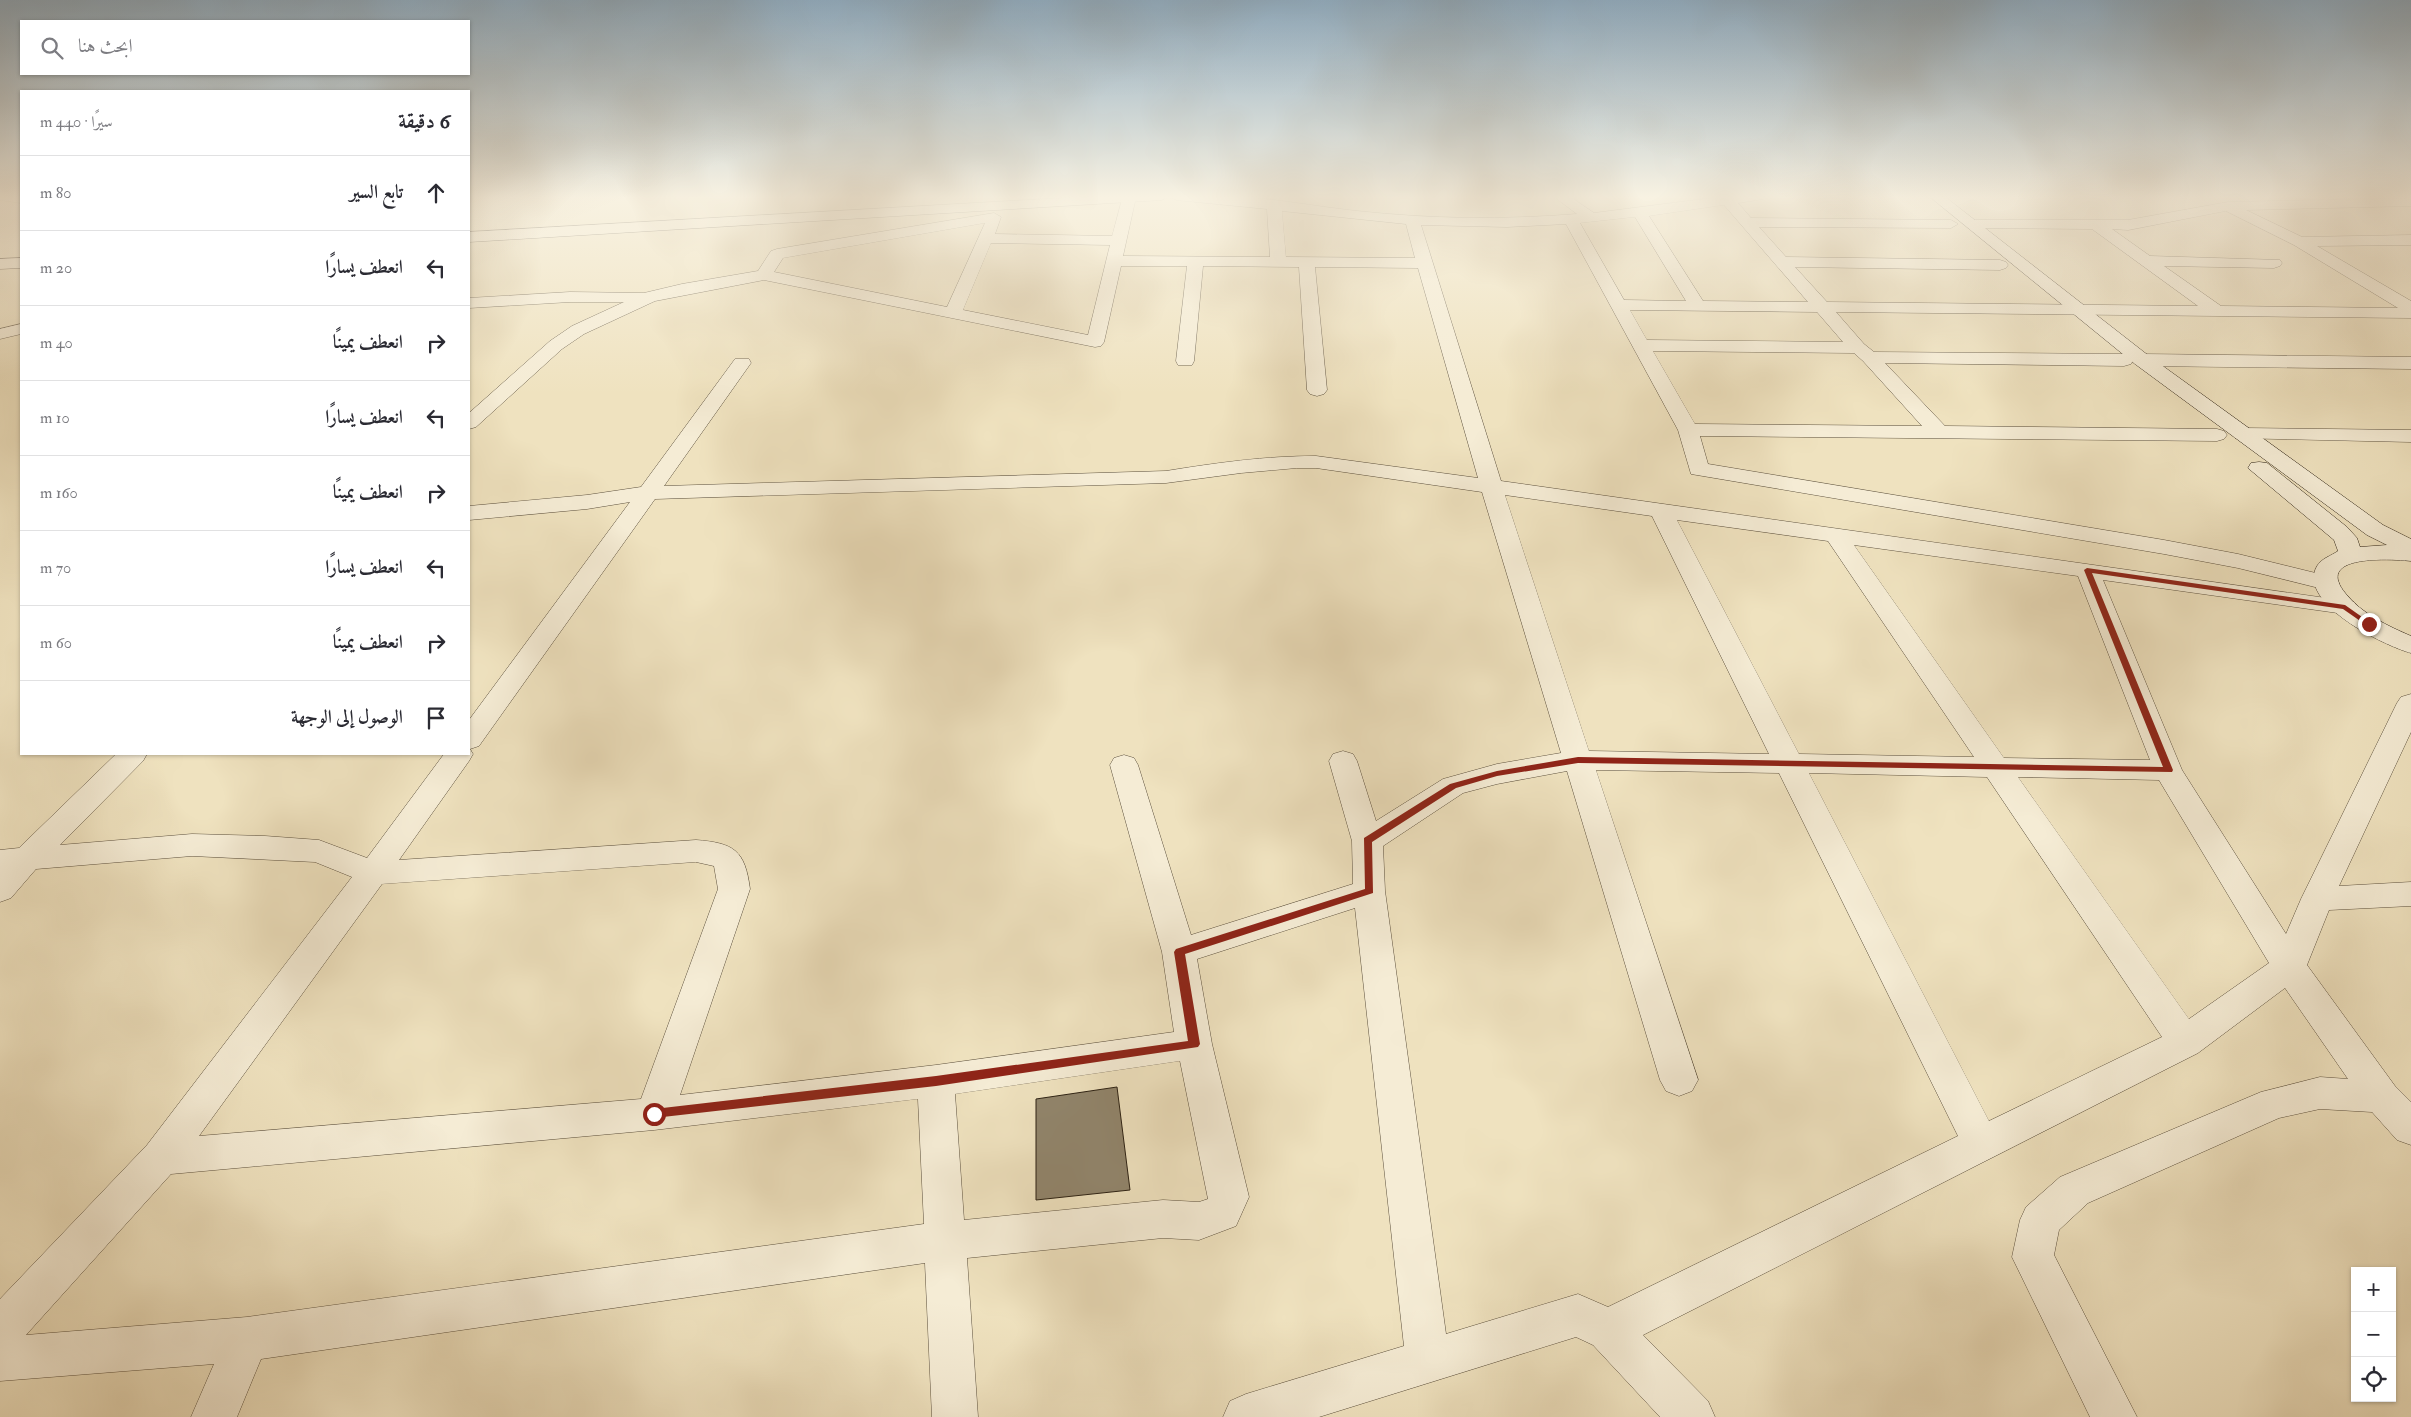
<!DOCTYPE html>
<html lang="ar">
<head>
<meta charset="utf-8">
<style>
	body { margin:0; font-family:"IM FELL Double Pica",Amiri,serif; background:#f7f7f7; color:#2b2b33; direction:rtl }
	.controls { position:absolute; right:15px; bottom:15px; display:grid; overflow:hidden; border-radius:0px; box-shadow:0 1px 4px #0004 }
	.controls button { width:45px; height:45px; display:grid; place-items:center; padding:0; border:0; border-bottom:1px solid #e1e1e2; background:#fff; color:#2b2b33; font:25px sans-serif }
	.stop { position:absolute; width:15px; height:15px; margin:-11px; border:4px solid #8f2418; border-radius:50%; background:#fff }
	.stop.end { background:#8f2418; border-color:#fff; box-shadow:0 1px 5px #0008 }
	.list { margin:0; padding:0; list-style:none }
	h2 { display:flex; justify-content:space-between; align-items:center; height:65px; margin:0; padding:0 20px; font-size:21px }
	h2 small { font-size:16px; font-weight:400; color:#7c7c81 }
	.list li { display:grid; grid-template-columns:32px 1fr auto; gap:15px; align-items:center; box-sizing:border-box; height:75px; padding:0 20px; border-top:1px solid #e1e1e2 }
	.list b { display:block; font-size:19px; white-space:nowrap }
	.list em { font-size:16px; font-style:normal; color:#7c7c81 }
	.icon { flex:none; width:28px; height:28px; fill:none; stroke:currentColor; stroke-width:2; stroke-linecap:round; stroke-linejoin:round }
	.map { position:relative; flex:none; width:2411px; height:1417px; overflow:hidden; direction:ltr }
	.search { position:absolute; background:#fff; box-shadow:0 1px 4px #0004; left:20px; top:20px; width:450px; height:55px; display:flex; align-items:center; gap:12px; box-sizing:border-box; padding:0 18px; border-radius:0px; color:#7c7c81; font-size:19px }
	.panel { position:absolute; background:#fff; box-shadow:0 1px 4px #0004; left:20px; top:90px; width:450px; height:665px; border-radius:0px; direction:rtl }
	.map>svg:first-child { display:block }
</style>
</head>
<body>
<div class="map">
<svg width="2411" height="1417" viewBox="0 0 2411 1417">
	<rect width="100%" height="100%" fill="#efe2bf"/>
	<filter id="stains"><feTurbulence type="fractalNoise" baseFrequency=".004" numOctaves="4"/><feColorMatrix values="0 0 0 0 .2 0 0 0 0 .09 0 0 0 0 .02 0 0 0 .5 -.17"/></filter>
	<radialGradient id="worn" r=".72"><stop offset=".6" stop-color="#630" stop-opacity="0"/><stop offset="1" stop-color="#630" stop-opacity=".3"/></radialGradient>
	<polygon fill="#91856c" stroke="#2c2113" points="1117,1087 1130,1190 1036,1200 1036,1099"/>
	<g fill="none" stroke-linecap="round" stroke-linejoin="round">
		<defs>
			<g id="street">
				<polygon points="0,196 21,196 21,203 0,200"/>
				<path d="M1123,196L1136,197L1123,256L1270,257L1267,209L1176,200L1169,196C1224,189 1301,205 1357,211C1431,219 1503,220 1577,214L1553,196H1569L1594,213L1727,196H1765L1763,199L1738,203L1751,218L1951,220L1958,224L1951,228L1759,227L1786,257L2000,260L2006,262L2008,265L2006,268L2000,270L1795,267L1827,302L2198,306L2092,229L1971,228L1964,224L1971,220H2128L2228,202L2411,198V206L2246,210L2302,237L2411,235V245L2317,246L2411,301V318L1836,312L1864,344L1874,352L2124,354L2131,356L2133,360L2135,356L2142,354L2411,357V369L2142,366L2135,364L2133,360L2131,364L2124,366L1885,363L1945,426L2217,429L2224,431L2227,435L2224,439L2217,441L1700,436L1708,464L2164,540L2238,554L2336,578L2339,583L2336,588L2327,590L2238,568L2164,554L1691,474L1678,430L1566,224L1507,227L1421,225L1501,481L2354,602L2357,607L2354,612L2345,614L2103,580L2182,770L2286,934L2301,899L2397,703L2401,697L2411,694V732L2339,886L2411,882V906L2329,910L2307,965L2395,1086L2411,1102V1145L2397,1140L2372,1112L2320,1109L2279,1118L2088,1203L2059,1230L2054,1255L2137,1417H2090L2012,1257L2020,1220L2026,1207L2060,1177L2261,1092L2320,1077L2348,1079L2285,988L2198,1053L1643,1335L1708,1401L1715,1417H1660L1593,1345L1576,1337L1319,1417H1223L1230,1401L1246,1394L1404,1346L1355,908L1197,959L1212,1044L1249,1197L1236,1226L1199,1240L1163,1238L967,1258L978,1417H932L925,1263L261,1359L237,1417H191L214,1364L0,1381V1299L147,1145L352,877L315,862L192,856L36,869L11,898L0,902V850L19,848L116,754H147L143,761L60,845L192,834L265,836L319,840L367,858L444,754H469V720L630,502L587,509L469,520V506L587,495L641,487L735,359H749L751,363L664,486L1166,471C1216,463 1265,456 1316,456L1478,478L1418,268L1315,267L1327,390L1324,394L1317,396L1310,394L1307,390L1299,267L1203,266L1194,361L1192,365H1178L1176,361L1187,266H1121L1104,342L1101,346L1095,347L764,280L655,301L584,334L562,349L476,427L469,429V413L550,341L572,326L624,302H570L469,308V298L570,292L644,293L682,284L758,271L771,251L777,249L994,213L1001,217L995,234L1112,236ZM1724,205L1808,302L1703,301L1649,216ZM1282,211L1406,224L1415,258L1286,257ZM2226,211L2294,245L2398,308L2221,306L2164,266L2274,268L2280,266L2282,263L2280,260L2150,256L2112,229L2128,230ZM1635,217L1686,301L1624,300L1580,223ZM985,223L947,307L774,272L783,258ZM991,243L1110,245L1088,335L963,310ZM1630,310L1817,312L1843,342L1647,340ZM1653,351L1854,353L1863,361L1922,426L1695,424ZM1297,468H1316L1482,492L1561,753L1497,764L1443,779L1376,821L1357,761L1353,754L1343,751L1333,754L1329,761L1352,841L1353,884L1191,935L1138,765L1134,758L1124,755L1114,758L1110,765L1162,952L1174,1032L936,1065L680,1095L750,889C745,850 734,843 696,840L399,860L469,761L473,754L470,749L479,746L655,499L1166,483L1241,473ZM1505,495L1652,516L1769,754L1589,751ZM1677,520L1828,541L1974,757L1799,754ZM1854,545L2078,576L2150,760L2004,758ZM1596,770L1779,773L1958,1136L1608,1307L1578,1294L1446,1334L1385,891L1383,846L1463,793L1497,784L1567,771L1660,1080L1666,1091L1679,1096L1692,1091L1698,1080ZM1809,773L1987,777L2162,1037L1989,1121ZM2018,777L2159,780L2269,963L2189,1019ZM696,862L714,866L718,889L641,1099L199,1136L382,884ZM1180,1061L1208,1199L1199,1202L1163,1200L964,1220L955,1094ZM918,1099L924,1224L247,1317L26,1335L171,1174L654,1130Z"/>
				<polygon points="21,324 21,334 0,339 0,329"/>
				<polygon points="2242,428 2411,430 2411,442 2235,438 2232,434 2235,430"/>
			</g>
			<g id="secondary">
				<polygon points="1097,196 1169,196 1162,200 469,242 469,232"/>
				<path d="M1929,196H1944L2149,356L2383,525L2411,539V561C2391,559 2312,554 2346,594C2362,614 2388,626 2411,636V653C2385,646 2296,603 2317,566C2322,558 2331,556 2338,551L2334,540L2248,468L2251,463L2259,462L2267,463L2347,527L2357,538L2360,547L2387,545L2367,535L2135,364Z"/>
				<polygon points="21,258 21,268 0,269 0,259"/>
			</g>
		</defs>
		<use href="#street" stroke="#5d513e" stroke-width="1"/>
		<use href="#secondary" stroke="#2c2113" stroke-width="1"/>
		<use href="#street" fill="#f5ecd5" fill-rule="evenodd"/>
		<use href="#secondary" fill="#f5ecd5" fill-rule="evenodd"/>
	</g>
	<linearGradient id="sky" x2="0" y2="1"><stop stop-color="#90acc0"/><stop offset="0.5" stop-color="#f8f2e2"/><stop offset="1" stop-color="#f8f2e2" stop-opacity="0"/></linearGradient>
	<rect width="2411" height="394" fill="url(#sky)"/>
	<polygon fill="#8f2418" points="2087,568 2345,605 2372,624 2366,625 2343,609 2092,573 2173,770 2172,772 1578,763 1497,776 1456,788 1372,842 1373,893 1185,954 1200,1044 1198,1047 936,1086 654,1118 649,1114 654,1109 936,1076 1188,1041 1174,952 1176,949 1365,889 1364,838 1450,784 1497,771 1578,757 2163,767 2084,570"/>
	<rect width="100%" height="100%" filter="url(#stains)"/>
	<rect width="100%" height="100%" fill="url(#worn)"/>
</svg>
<div class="controls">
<button>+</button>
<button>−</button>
<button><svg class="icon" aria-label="locate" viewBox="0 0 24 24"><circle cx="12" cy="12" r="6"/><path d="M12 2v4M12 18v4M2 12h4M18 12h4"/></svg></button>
</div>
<div class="stop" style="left:654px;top:1114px"></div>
<div class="stop end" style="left:2369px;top:624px"></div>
<div class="search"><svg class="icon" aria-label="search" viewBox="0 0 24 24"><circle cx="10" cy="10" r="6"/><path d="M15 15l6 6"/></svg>ابحث هنا</div>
<section class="panel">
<h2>6 دقيقة<small>سيرًا · 440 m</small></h2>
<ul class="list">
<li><svg class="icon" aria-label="ahead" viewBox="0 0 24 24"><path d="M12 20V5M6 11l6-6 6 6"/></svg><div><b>تابع السير</b></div><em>80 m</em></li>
<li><svg class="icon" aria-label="left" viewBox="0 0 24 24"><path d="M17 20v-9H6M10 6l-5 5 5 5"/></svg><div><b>انعطف يسارًا</b></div><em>20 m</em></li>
<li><svg class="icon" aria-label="right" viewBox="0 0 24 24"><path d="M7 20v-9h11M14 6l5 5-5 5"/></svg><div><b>انعطف يمينًا</b></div><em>40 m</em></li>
<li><svg class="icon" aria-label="left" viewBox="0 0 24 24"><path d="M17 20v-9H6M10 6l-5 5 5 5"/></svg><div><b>انعطف يسارًا</b></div><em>10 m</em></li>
<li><svg class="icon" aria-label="right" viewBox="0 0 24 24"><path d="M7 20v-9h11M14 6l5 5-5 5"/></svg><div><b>انعطف يمينًا</b></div><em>160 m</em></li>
<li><svg class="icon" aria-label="left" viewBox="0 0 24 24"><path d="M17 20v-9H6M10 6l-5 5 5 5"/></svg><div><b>انعطف يسارًا</b></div><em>70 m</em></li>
<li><svg class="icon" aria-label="right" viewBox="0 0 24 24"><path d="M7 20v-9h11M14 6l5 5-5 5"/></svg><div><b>انعطف يمينًا</b></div><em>60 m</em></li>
<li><svg class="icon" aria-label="arrive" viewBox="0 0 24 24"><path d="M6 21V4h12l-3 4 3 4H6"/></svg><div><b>الوصول إلى الوجهة</b></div></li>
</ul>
</section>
</div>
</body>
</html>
